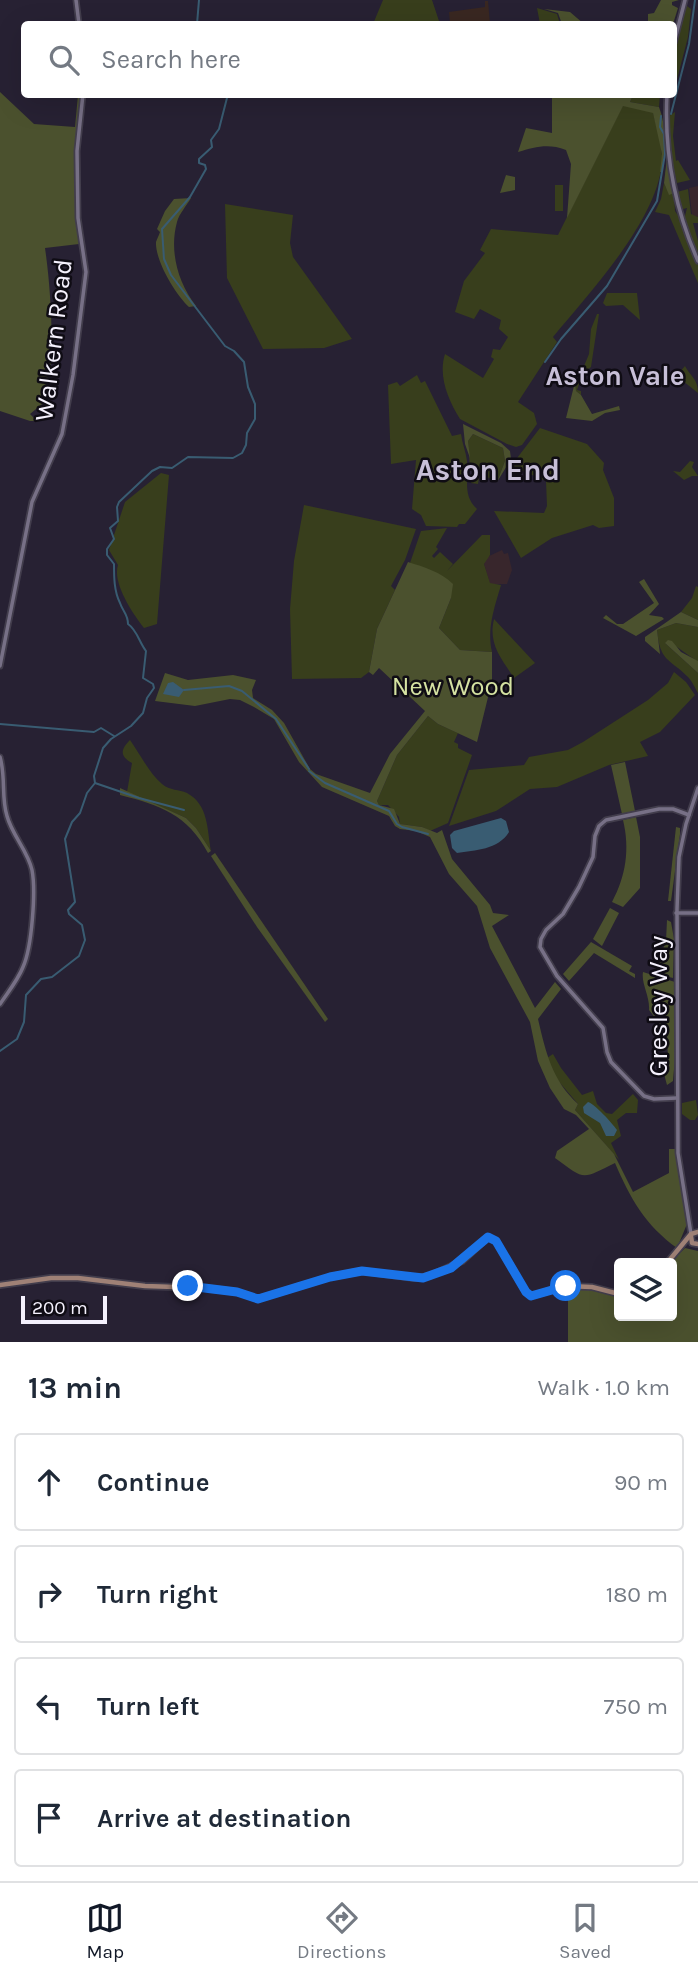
<!DOCTYPE html>
<html lang="en">
<head>
<meta charset="utf-8">
<style>
	body { margin:0; font-family:Karla,sans-serif; background:#f6f6f7; color:#1f2937 }
	.controls { position:absolute; right:21px; bottom:21px; display:grid; overflow:hidden; border-radius:7px; box-shadow:0 7px 28px #0002 }
	.controls button { width:63px; height:63px; display:grid; place-items:center; padding:0; border:0; border-bottom:2px solid #e0e1e3; background:#fff; color:#1f2937; font:35px sans-serif }
	.scale { position:absolute; left:21px; bottom:18px; width:86px; box-sizing:border-box; padding-left:7px; border:4px solid #f5f1fd; border-top:0; font-size:19px; line-height:24px; white-space:nowrap; color:#f5f1fd; -webkit-text-stroke:5px #0f0c14; paint-order:stroke }
	.stop { position:absolute; width:21px; height:21px; margin:-16px; border:5px solid #1a73e8; border-radius:50%; background:#fff }
	.stop.end { background:#1a73e8; border-color:#fff; box-shadow:0 2px 7px #0008 }
	.list { margin:0; padding:0; list-style:none }
	h2 { display:flex; justify-content:space-between; align-items:center; height:91px; margin:0; padding:0 28px; font-size:30px }
	h2 small { font-size:23px; font-weight:400; color:#747a83 }
	.list li { display:grid; grid-template-columns:46px 1fr auto; gap:21px; align-items:center; box-sizing:border-box; height:98px; margin:0 14px 14px; padding:0 14px; border:2px solid #e0e1e3; border-radius:7px }
	.list b { display:block; font-size:26px; white-space:nowrap }
	.list em { font-size:23px; font-style:normal; color:#747a83 }
	.icon { flex:none; width:38px; height:38px; fill:none; stroke:currentColor; stroke-width:2; stroke-linecap:round; stroke-linejoin:round }
	.map { position:relative; flex:none; width:698px; height:1342px; overflow:hidden }
	.search { position:absolute; background:#fff; box-shadow:0 7px 28px #0002; left:21px; right:21px; top:21px; height:77px; display:flex; align-items:center; gap:18px; box-sizing:border-box; padding:0 24px; border-radius:7px; color:#747a83; font-size:26px }
	.sheet { height:539px; background:#fff }
	nav { display:flex; justify-content:space-around; align-items:center; box-sizing:border-box; height:98px; border-top:2px solid #e0e1e3; background:#fff; font-size:19px; color:#747a83 }
	nav a { display:grid; justify-items:center; gap:4px }
	nav .on { color:#111827 }
	.map>svg:first-child { display:block }
</style>
</head>
<body>
<div class="map">
<svg width="698" height="1342" viewBox="0 0 698 1342">
	<rect width="100%" height="100%" fill="#272133"/>
	<g fill="#38262c">
		<polygon points="698,186 698,217 692,215 689,188"/>
		<polygon points="502,550 504,554 508,553 512,570 507,584 490,584 484,564 487,557"/>
	</g>
	<polygon fill="#392721" points="485,1 488,1 490,24 447,24 450,23 449,12 485,7"/>
	<g fill="#383e1c">
		<polygon points="383,0 432,0 440,24 373,24"/>
		<path d="M687,6L691,9L688,37L674,91C674,60 676,35 687,6Z"/>
		<polygon points="537,8 557,14 560,24 540,24"/>
		<polygon points="633,95 660,95 659,107 630,102"/>
		<path d="M623,105L653,112C656,126 661,141 662,155C664,214 589,293 553,337L557,342L518,402L534,413L537,424L522,445L516,447L507,444L460,419C448,400 438,376 445,354L483,378L494,359L491,357L493,349L500,350L508,337L499,329L501,320L480,309L474,319L455,312L464,281L485,253L480,250L491,229L558,235Z"/>
		<polygon points="675,112 673,136 676,161 678,160 690,180 677,183 672,162 669,116"/>
		<polygon points="664,183 669,194 674,193 675,211 681,220 698,265 698,283 669,215 655,212 661,199"/>
		<rect x="555" y="185" width="8" height="26"/>
		<polygon points="688,189 691,214 698,217 698,223 693,223 698,241 698,257 684,220 687,208 683,209 677,192"/>
		<polygon points="225,204 293,215 290,243 293,257 352,339 324,348 263,349 227,278"/>
		<polygon points="607,293 637,293 640,320 623,305 606,306 603,303"/>
		<polygon points="597,314 599,314 591,367 583,373 577,390 581,391 581,395 576,391 575,388 589,354 591,329"/>
		<path d="M685,366C691,377 698,379 698,393L678,377V374Z"/>
		<path d="M417,375L421,383L425,381L452,436L461,434C462,443 466,452 467,461C469,479 462,495 477,509L465,524H459L457,527L426,526L421,515L412,509L416,460L391,464L388,385L397,382L400,386Z"/>
		<polygon points="540,428 587,444 604,463 603,470 614,498 614,526 599,528 593,525 552,538 521,558 494,511 544,513 547,506 546,481 511,466"/>
		<polygon points="473,434 503,448 505,461 497,482 481,474 480,470 478,484 471,483 473,469 470,468 468,441"/>
		<polygon points="690,461 694,462 692,467 698,476 692,476 684,480 673,471 680,472"/>
		<path d="M161,473L169,475L157,624L144,628C133,614 112,583 118,565L109,550L125,502Z"/>
		<polygon points="304,505 416,529 405,560 391,586 395,590 377,629 369,672 361,678 292,679 290,609 294,561"/>
		<path d="M447,528L436,547L438,549L432,556L434,558L440,552L453,564L447,571L482,535H490V555L484,564L490,583L501,585C494,609 487,628 492,652L460,650L439,628L451,598L410,563L421,531Z"/>
		<polygon points="696,586 698,587 698,620 681,612 692,598"/>
		<path d="M494,619L535,663L514,678C501,658 488,644 494,619Z"/>
		<path d="M676,623L698,627V662L677,647L665,643L698,673V693C695,688 692,681 688,677C669,658 660,662 657,630Z"/>
		<polygon points="674,672 686,682 695,695 660,732 640,742 648,756 609,765 557,787 530,789 496,811 449,826 469,770 524,765 529,757 568,750 583,742 648,700 668,683"/>
		<polygon points="428,716 438,724 458,733 454,742 458,744 458,748 472,755 448,823 430,831 422,827 400,824 399,817 388,805 379,805 377,801 397,755"/>
		<path d="M130,740C140,754 149,773 162,784C170,791 179,789 187,793C209,805 207,830 211,851L196,828L186,818L127,792L132,763C120,756 120,750 130,740Z"/>
		<polygon points="553,1054 561,1068 582,1095 593,1091 597,1104 606,1113 612,1114 633,1094 638,1100 637,1113 626,1113 617,1120 621,1136 611,1143 619,1160 575,1110 578,1104 555,1077 547,1058"/>
		<polygon points="696,1100 698,1115 695,1120 690,1120 682,1114 682,1103"/>
	</g>
	<g fill="#4b512e">
		<polygon points="661,0 679,0 672,2 672,5 678,8 673,24 648,24 648,14 654,13"/>
		<polygon points="544,9 570,12 584,24 562,24 558,13"/>
		<path d="M0,92L34,124L75,127L78,95H81L76,151L79,244L45,248C50,282 53,329 51,362C50,377 42,389 42,404L30,414L37,421H30L0,411Z"/>
		<path d="M552,95H633L630,102L659,107C667,127 665,151 662,172H660L662,154L653,113L623,106L567,218L571,164L566,150C548,143 535,147 518,152L526,128L552,133Z"/>
		<polygon points="667,157 674,193 669,195 664,183"/>
		<polygon points="506,175 515,177 515,190 500,193"/>
		<path d="M191,198C187,205 179,214 177,222C169,251 178,283 196,306L189,307C176,295 155,261 156,242C157,239 159,235 160,232L157,229L165,211L174,199Z"/>
		<polygon points="575,382 576,391 581,395 592,414 619,406 620,410 605,413 592,421 566,418"/>
		<polygon points="463,424 501,443 510,451 511,459 497,482 505,461 503,448 473,434 468,441 470,458 465,444"/>
		<path d="M408,562C424,567 441,572 453,584L451,598L439,628L460,650L492,652V681L477,742L438,724L428,716L397,755L377,801L379,805L394,809L400,824L422,827L437,833L442,830L452,859L490,905L493,913L509,915L492,926L535,1008L555,982L561,989L538,1019C546,1053 552,1080 578,1104L575,1110L614,1154L633,1192L669,1173V1149H676L687,1224L677,1248C645,1225 630,1198 615,1163C581,1180 585,1180 555,1158L557,1151L589,1129L576,1115L564,1109L550,1088L538,1061L530,1022L490,948L477,906L449,874L430,837L416,831L400,829L395,826L389,816L322,787L299,762L274,719L254,707L240,700L230,699L195,706L155,701L165,673L188,680L233,675L256,680L252,690L253,698L272,710L284,723L310,769L316,774L370,793L390,754L425,711L379,668L373,675L369,672L377,629Z"/>
		<polygon points="644,579 659,604 649,615 662,617 664,619 636,636 603,618 606,615 617,624 623,624 654,603 639,582"/>
		<polygon points="681,612 698,620 698,627 676,623 657,630 660,654 645,641 645,637"/>
		<polygon points="668,640 672,641 681,652 698,661 698,673 665,643"/>
		<polygon points="625,762 635,811 622,814 611,765"/>
		<path d="M120,788L186,818L196,828L211,851L208,853C188,815 160,805 120,795Z"/>
		<path d="M636,817L640,837V888L623,907L612,902C626,876 630,849 623,820Z"/>
		<polygon points="676,827 680,828 680,834 671,901 668,901"/>
		<polygon points="215,853 328,1019 325,1022 257,927 211,856"/>
		<polygon points="610,908 619,913 602,946 593,939"/>
		<polygon points="667,920 671,922 674,939 673,978 657,974 655,970 666,941"/>
		<polygon points="591,942 632,966 629,971 635,974 635,978 594,953 569,981 563,974"/>
		<path d="M643,972L675,982V1057L673,1081L667,1085L664,1074L659,1069L668,1060L667,1033L649,1010C650,996 641,984 643,972Z"/>
		<polygon points="685,1248 698,1251 698,1342 568,1342 568,1288 589,1288 619,1295 619,1316 672,1316 672,1263 670,1263"/>
	</g>
	<g fill="#395c72">
		<polygon points="173,682 184,690 179,697 163,694 168,683"/>
		<path d="M501,818L506,821L509,832C498,850 475,850 457,853L452,848L450,835L454,831Z"/>
		<path d="M588,1102C595,1104 612,1123 617,1130L614,1136H606L600,1123L584,1113L583,1107Z"/>
	</g>
	<g fill="none" stroke-linecap="round" stroke-linejoin="round">
		<g stroke="#395c72" stroke-width="2">
			<polyline points="197,24 199,0"/>
			<polyline points="671,114 689,44 695,0"/>
			<polyline points="545,362 561,339 607,286 657,201 665,154 664,134 660,127 661,116"/>
			<polyline points="184,690 229,686 242,691 276,719 309,769"/>
			<polyline points="0,724 94,732 101,728 114,736"/>
			<polyline points="309,771 325,783 389,811 397,824 402,827 428,834"/>
			<polyline points="95,783 139,798 184,810"/>
			<path d="M0,1051L17,1039L24,1022L26,995L41,979L52,977L79,956L85,940L82,925L69,914L68,910L75,902L65,839L72,822L80,813L87,793L95,783L94,776L103,748L111,739L131,726L143,713L147,698L154,688L153,684L143,678L146,651C139,642 137,630 128,624C128,614 123,612 120,603C114,591 114,577 114,564L107,555V549L114,539L110,528L118,521L117,507L119,502L152,471L160,467L172,468L188,457L233,458L242,453L246,445L247,433L255,419V404L248,387L244,362L234,351L225,346L171,275L164,259L162,229L190,197L206,169L205,165L199,163V159L212,147L211,140L219,129L228,94"/>
		</g>
		<defs>
			<g id="tertiary">
				<polyline points="76,0 79,24"/>
				<polyline points="674,43 685,0"/>
				<path d="M667,94C664,152 675,209 698,261"/>
				<polyline points="0,666 32,502 62,434 73,375 86,272 78,218 77,151 83,94"/>
				<path d="M0,757C6,778 1,797 7,816C12,835 28,851 32,870C36,891 32,947 23,967C18,980 8,992 0,1004"/>
				<polyline points="676,913 698,913"/>
				<polyline points="677,1098 654,1099 644,1096 611,1062 607,1052 603,1028 557,976 540,947 541,939 546,930 563,914 579,887 593,857 595,836 599,826 606,820 659,809 673,809 689,815"/>
				<polyline points="691,1234 678,1153 677,909 679,857 686,824 698,788"/>
			</g>
			<g id="secondary">
				<polyline points="691,1236 692,1243 698,1244"/>
				<polyline points="667,1263 691,1234 698,1232"/>
				<polyline points="0,1285 51,1278 78,1278 145,1286 205,1288 237,1292 258,1299 330,1277 362,1271 415,1278 430,1276 462,1261 488,1237 496,1241 526,1292 531,1296 566,1286 592,1287 619,1294"/>
			</g>
		</defs>
		<use href="#tertiary" stroke="#423d4c" stroke-width="7"/>
		<use href="#secondary" stroke="#423d4c" stroke-width="8"/>
		<use href="#tertiary" stroke="#777086" stroke-width="3.5"/>
		<use href="#secondary" stroke="#9f8176" stroke-width="4.5"/>
	</g>
	<g fill="none" stroke-linecap="round" stroke-linejoin="round">
		<polyline stroke="#1a73e8" stroke-width="9" points="188,1286 237,1292 258,1299 330,1277 362,1271 423,1278 451,1268 488,1237 496,1241 526,1292 531,1296 566,1286"/>
	</g>
	<g text-anchor="middle" stroke-width="5" stroke-linejoin="round" paint-order="stroke">
		<g font-size="26" fill="#f5f1fd" stroke="#0f0c14">
			<text transform="translate(53 340) rotate(-83)" y="9">Walkern Road</text>
			<text transform="translate(658 1006) rotate(-90)" y="9">Gresley Way</text>
		</g>
		<g font-size="26" fill="#d5e2a2" stroke="#0f0c14">
			<text x="453" y="695">New Wood</text>
		</g>
		<g font-size="28" font-weight="bold" fill="#c7bfd7" stroke="#0f0c14">
			<text x="615" y="385">Aston Vale</text>
		</g>
		<g font-size="30" font-weight="bold" fill="#c7bfd7" stroke="#0f0c14">
			<text x="488" y="480">Aston End</text>
		</g>
	</g>
</svg>
<div class="controls">
<button><svg class="icon" aria-label="layers" viewBox="0 0 24 24"><path d="M12 4l9 5-9 5-9-5zM3 14l9 5 9-5"/></svg></button>
</div>
<div class="scale">200 m</div>
<div class="stop" style="left:566px;top:1286px"></div>
<div class="stop end" style="left:188px;top:1286px"></div>
<div class="search"><svg class="icon" aria-label="search" viewBox="0 0 24 24"><circle cx="10" cy="10" r="6"/><path d="M15 15l6 6"/></svg>Search here</div>
</div>
<section class="sheet">
<h2>13 min<small>Walk · 1.0 km</small></h2>
<ul class="list">
<li><svg class="icon" aria-label="ahead" viewBox="0 0 24 24"><path d="M12 20V5M6 11l6-6 6 6"/></svg><div><b>Continue</b></div><em>90 m</em></li>
<li><svg class="icon" aria-label="right" viewBox="0 0 24 24"><path d="M7 20v-9h11M14 6l5 5-5 5"/></svg><div><b>Turn right</b></div><em>180 m</em></li>
<li><svg class="icon" aria-label="left" viewBox="0 0 24 24"><path d="M17 20v-9H6M10 6l-5 5 5 5"/></svg><div><b>Turn left</b></div><em>750 m</em></li>
<li><svg class="icon" aria-label="arrive" viewBox="0 0 24 24"><path d="M6 21V4h12l-3 4 3 4H6"/></svg><div><b>Arrive at destination</b></div></li>
</ul>
</section>
<nav>
<a class="on"><svg class="icon" aria-label="map" viewBox="0 0 24 24"><path d="M3 6l6-2 6 2 6-2v14l-6 2-6-2-6 2zM9 4v14M15 6v14"/></svg>Map</a>
<a><svg class="icon" aria-label="directions" viewBox="0 0 24 24"><path d="M12 3l9 9-9 9-9-9zM9 14v-3h6M13 9l2 2-2 2"/></svg>Directions</a>
<a><svg class="icon" aria-label="saved" viewBox="0 0 24 24"><path d="M7 4h10v16l-5-4-5 4z"/></svg>Saved</a>
</nav>
</body>
</html>
